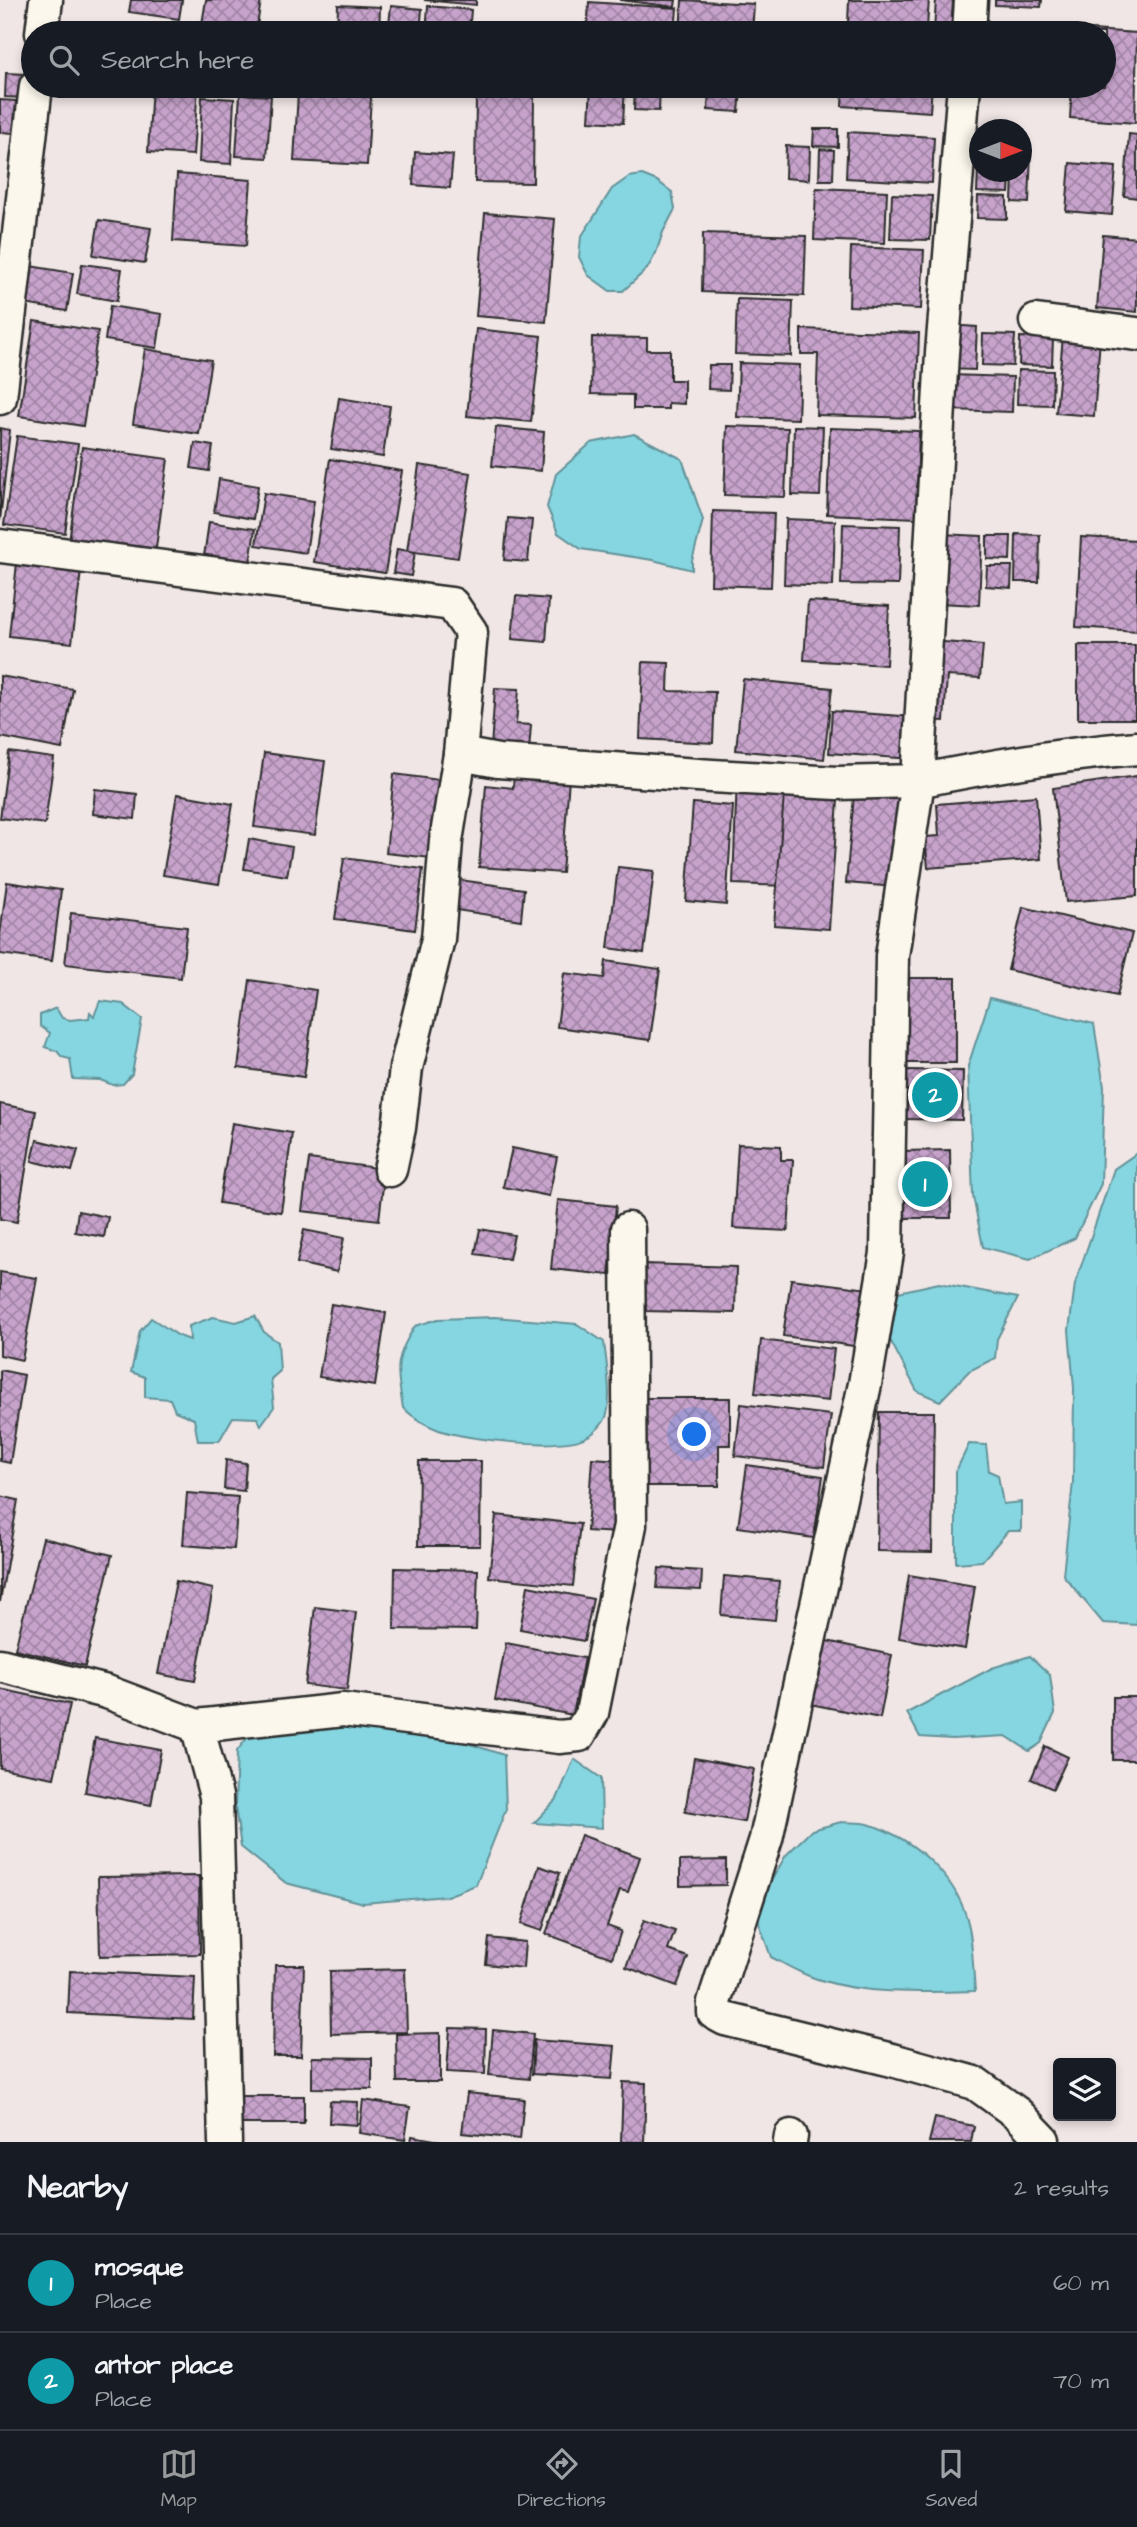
<!DOCTYPE html>
<html lang="en">
<head>
<meta charset="utf-8">
<style>
	body { margin:0; font-family:"Architects Daughter",sans-serif; background:#242831; color:#f1f3f6 }
	.controls { position:absolute; right:21px; bottom:21px; display:grid; overflow:hidden; border-radius:7px; box-shadow:0 4px 10px #0003 }
	.controls button { width:63px; height:63px; display:grid; place-items:center; padding:0; border:0; border-bottom:2px solid #363941; background:#171b24; color:#f1f3f6; font:35px sans-serif }
	.compass { position:absolute; left:969px; top:119px; width:63px; height:63px; border-radius:50%; background:#171b24; box-shadow:0 4px 10px #0003; rotate:90deg }
	.you { position:absolute; left:695px; top:1435px; width:24px; height:24px; margin:-18px; border:5px solid #fff; border-radius:50%; background:#1a73e8; box-shadow:0 0 0 10px #1a73e833 }
	.badge { display:grid; place-items:center; width:46px; height:46px; border-radius:50%; background:#98999b; color:#fff; font-size:23px; font-weight:700 }
	.pin { position:absolute; translate:-50% -50%; border:4px solid #fff; box-shadow:0 2px 7px #0006 }
	.list { margin:0; padding:0; list-style:none }
	h2 { display:flex; justify-content:space-between; align-items:center; height:91px; margin:0; padding:0 28px; font-size:30px }
	h2 small { font-size:23px; font-weight:400; color:#9ea1a6 }
	.list li { display:grid; grid-template-columns:46px 1fr auto; gap:21px; align-items:center; box-sizing:border-box; height:98px; padding:0 28px; border-top:2px solid #363941 }
	.list b { display:block; font-size:26px; white-space:nowrap }
	.list p { margin:0; font-size:23px; white-space:nowrap; color:#9ea1a6 }
	.list em { font-size:23px; font-style:normal; color:#9ea1a6 }
	.icon { flex:none; width:38px; height:38px; fill:none; stroke:currentColor; stroke-width:2; stroke-linecap:round; stroke-linejoin:round }
	.map { position:relative; flex:none; width:1137px; height:2142px; overflow:hidden }
	.search { position:absolute; background:#171b24; box-shadow:0 4px 10px #0003; left:21px; right:21px; top:21px; height:77px; display:flex; align-items:center; gap:18px; box-sizing:border-box; padding:0 24px; border-radius:38px; color:#9ea1a6; font-size:26px }
	.sheet { height:287px; background:#171b24 }
	nav { display:flex; justify-content:space-around; align-items:center; box-sizing:border-box; height:98px; border-top:2px solid #363941; background:#171b24; font-size:19px; color:#9ea1a6 }
	nav a { display:grid; justify-items:center; gap:4px }
	nav .on { color:#98999b }
	.map>svg:first-child { display:block }
</style>
</head>
<body>
<div class="map">
<svg width="1137" height="2142" viewBox="0 0 1137 2142">
	<defs>
		<pattern id="building-cross-hatch" width="8" height="8" patternUnits="userSpaceOnUse" patternTransform="scale(1.75)"><rect width="8" height="8" fill="#c7a3cc"/><path d="M0 0l8 8M0 8l8-8" fill="none" stroke="#a285a6"/></pattern>
	</defs>
	<rect width="100%" height="100%" fill="#f1e6e6"/>
	<filter id="ink" filterUnits="userSpaceOnUse"><feTurbulence type="fractalNoise" baseFrequency=".0143" numOctaves="2"/><feDisplacementMap in="SourceGraphic" scale="14" xChannelSelector="R" yChannelSelector="G"/><feConvolveMatrix kernelMatrix="1 2 1 2 8 2 1 2 1" color-interpolation-filters="sRGB"/></filter>
	<g filter="url(#ink)">
		<g fill="#86d6e1" stroke="#629298" stroke-width="2">
			<polygon points="642,175 657,181 672,192 675,209 663,232 656,253 647,269 623,291 610,291 588,275 579,257 581,237 612,189 629,177"/>
			<polygon points="634,434 682,459 703,520 692,561 692,570 653,560 581,549 558,533 547,507 556,474 591,443"/>
			<polygon points="990,998 1094,1024 1104,1087 1101,1184 1075,1238 1030,1259 983,1247 973,1196 968,1066"/>
			<polygon points="100,1001 123,1004 142,1019 132,1074 123,1084 113,1085 100,1080 73,1079 70,1059 62,1057 57,1051 45,1047 50,1033 40,1026 40,1015 56,1008 62,1018 70,1020 89,1018 90,1012 94,1016"/>
			<polygon points="1137,1153 1137,1625 1103,1623 1063,1575 1073,1482 1074,1388 1069,1330 1075,1284 1114,1169"/>
			<polygon points="939,1283 1018,1298 997,1339 995,1358 969,1371 940,1401 917,1391 889,1338 880,1296"/>
			<polygon points="255,1316 264,1332 278,1342 280,1371 271,1379 274,1407 261,1425 257,1418 233,1417 219,1441 198,1441 194,1419 175,1411 170,1399 145,1397 145,1377 131,1372 140,1331 151,1318 179,1336 190,1340 189,1326 213,1317 236,1322"/>
			<path d="M494,1317L577,1324L604,1342C606,1360 614,1407 604,1421C601,1426 593,1434 588,1436C564,1451 467,1440 439,1430C425,1425 414,1418 403,1408C397,1370 393,1360 415,1326L438,1319Z"/>
			<polygon points="969,1444 986,1445 989,1471 998,1475 1003,1504 1021,1502 1021,1531 1008,1531 982,1561 956,1563 956,1471"/>
			<polygon points="1030,1656 1050,1675 1055,1713 1041,1743 1029,1751 1006,1736 952,1739 920,1737 907,1713 992,1668"/>
			<polygon points="318,1724 420,1728 504,1755 506,1809 476,1885 447,1896 363,1903 286,1883 241,1847 235,1807 237,1751 251,1733"/>
			<polygon points="574,1759 601,1778 602,1828 534,1823 557,1799"/>
			<path d="M841,1822C850,1823 860,1822 868,1824C914,1838 959,1878 969,1927C973,1948 973,1970 975,1991C921,1992 860,1996 809,1976C796,1971 783,1963 771,1957L757,1917L770,1883L786,1855L812,1830Z"/>
		</g>
		<g fill="url(#building-cross-hatch)" stroke="#2b2b2b" stroke-width="2">
			<polygon points="131,0 182,0 179,19 129,12"/>
			<polygon points="206,0 261,0 256,33 221,33 201,30"/>
			<polygon points="424,0 476,0 476,5"/>
			<polygon points="620,0 676,0 675,7"/>
			<polygon points="682,0 754,4 752,33 680,33"/>
			<polygon points="849,0 929,0 927,27 848,23"/>
			<polygon points="936,0 953,0 951,33 934,31"/>
			<polygon points="995,0 1042,0 1041,7 995,5"/>
			<polygon points="589,2 677,8 675,33 587,33"/>
			<polygon points="338,5 380,7 379,33 337,33"/>
			<polygon points="391,6 422,9 420,33 388,33"/>
			<polygon points="428,6 471,10 469,33 426,33"/>
			<polygon points="1076,29 1137,33 1135,123 1070,118 1072,86 1104,86 1104,33 1076,33"/>
			<polygon points="6,73 25,74 24,98 5,97"/>
			<polygon points="152,86 198,86 193,155 148,152"/>
			<polygon points="396,86 460,86 460,91"/>
			<polygon points="498,86 563,86 563,91"/>
			<polygon points="591,86 625,86 623,123 589,121"/>
			<polygon points="635,86 660,86 659,111 634,110"/>
			<polygon points="843,86 932,86 930,112 842,106"/>
			<polygon points="709,89 741,91 739,112 708,110"/>
			<polygon points="298,92 371,97 367,165 294,161"/>
			<polygon points="240,94 271,96 267,158 236,156"/>
			<polygon points="476,96 534,96 533,183 475,182"/>
			<polygon points="202,97 234,99 231,164 199,162"/>
			<polygon points="0,100 16,101 13,133 0,132"/>
			<polygon points="814,129 838,129 838,147 813,146"/>
			<polygon points="848,132 934,137 932,183 846,178"/>
			<polygon points="1129,134 1137,135 1137,198 1124,196"/>
			<polygon points="786,146 810,147 809,180 785,178"/>
			<polygon points="820,149 834,150 833,180 819,180"/>
			<polygon points="1021,151 1031,151 1029,203 1012,202 1013,172 1021,172"/>
			<polygon points="415,152 453,155 450,188 413,185"/>
			<polygon points="1070,163 1116,167 1112,215 1066,211"/>
			<polygon points="978,170 1010,172 1009,193 977,192"/>
			<polygon points="177,174 251,180 246,246 173,241"/>
			<polygon points="816,188 887,191 885,243 814,240"/>
			<polygon points="892,194 932,196 930,240 890,239"/>
			<polygon points="978,196 1007,197 1007,219 977,218"/>
			<polygon points="485,213 555,219 546,322 476,316"/>
			<polygon points="99,220 151,228 145,263 93,255"/>
			<polygon points="703,233 806,236 804,296 702,292"/>
			<polygon points="1103,235 1137,238 1137,312 1097,308"/>
			<polygon points="851,247 924,250 921,309 849,306"/>
			<polygon points="82,264 122,269 117,301 77,294"/>
			<polygon points="30,266 73,273 67,311 24,304"/>
			<polygon points="737,299 793,301 791,356 735,354"/>
			<polygon points="110,306 162,314 157,348 105,340"/>
			<polygon points="34,321 98,331 83,426 19,416"/>
			<polygon points="949,325 977,327 975,370 947,369"/>
			<polygon points="476,329 541,336 531,422 467,416"/>
			<polygon points="801,329 919,333 916,418 816,415 818,354 801,354"/>
			<polygon points="983,334 1015,335 1013,366 982,365"/>
			<polygon points="1063,336 1100,339 1094,416 1056,413"/>
			<polygon points="592,337 647,338 647,350 670,350 670,380 684,380 684,404 668,403 668,409 633,409 633,395 591,394"/>
			<polygon points="1020,337 1053,338 1052,366 1019,365"/>
			<polygon points="145,349 211,360 199,434 133,424"/>
			<polygon points="739,363 800,365 798,419 737,417"/>
			<polygon points="709,365 730,365 729,390 708,389"/>
			<polygon points="1018,370 1053,371 1052,405 1017,404"/>
			<polygon points="950,375 1013,377 1012,412 949,410"/>
			<polygon points="339,398 390,406 383,457 331,449"/>
			<polygon points="727,426 788,428 785,497 724,495"/>
			<polygon points="794,426 823,427 820,496 792,495"/>
			<polygon points="496,427 544,432 541,471 492,466"/>
			<polygon points="0,428 10,430 0,521"/>
			<polygon points="830,428 919,431 916,518 827,514"/>
			<polygon points="17,436 78,444 65,533 4,525"/>
			<polygon points="195,443 213,446 209,471 191,468"/>
			<polygon points="82,447 168,459 155,555 69,542"/>
			<polygon points="330,459 402,471 385,573 314,562"/>
			<polygon points="419,465 471,473 458,558 407,551"/>
			<polygon points="219,479 258,486 253,519 214,512"/>
			<polygon points="264,493 314,501 306,553 256,545"/>
			<polygon points="713,511 774,513 771,587 711,585"/>
			<polygon points="508,518 532,520 528,562 504,560"/>
			<polygon points="786,519 835,521 833,586 784,584"/>
			<polygon points="209,522 255,529 249,570 203,563"/>
			<polygon points="843,524 900,526 898,585 841,584"/>
			<polygon points="940,534 982,536 979,605 938,603"/>
			<polygon points="1016,534 1040,535 1039,582 1015,582"/>
			<polygon points="987,536 1011,536 1010,560 987,559"/>
			<polygon points="1081,537 1137,540 1137,631 1076,627"/>
			<polygon points="397,549 415,552 411,576 393,573"/>
			<polygon points="17,563 81,571 72,643 9,636"/>
			<polygon points="987,566 1012,566 1011,588 986,586"/>
			<polygon points="516,596 549,599 546,642 512,639"/>
			<polygon points="808,601 889,606 886,665 804,660"/>
			<polygon points="930,641 983,645 980,678 947,676 944,721 925,720"/>
			<rect x="1078" y="645" width="57" height="74"/>
			<polygon points="643,662 669,663 668,691 715,692 713,743 640,739"/>
			<polygon points="0,676 73,689 62,749 0,737"/>
			<polygon points="743,679 832,688 824,759 736,750"/>
			<polygon points="495,688 519,689 516,724 531,725 529,751 491,748"/>
			<polygon points="832,711 915,717 912,759 829,753"/>
			<polygon points="9,752 54,758 45,824 0,818"/>
			<polygon points="264,753 325,761 315,835 254,827"/>
			<polygon points="514,773 569,778 562,873 479,867 486,785 513,788"/>
			<polygon points="394,774 440,780 431,858 386,853"/>
			<polygon points="1137,776 1137,896 1066,902 1053,788"/>
			<polygon points="737,777 789,780 785,886 733,884"/>
			<polygon points="785,782 839,786 829,929 774,925"/>
			<polygon points="855,785 904,790 896,887 846,883"/>
			<polygon points="95,789 137,794 135,819 93,814"/>
			<polygon points="177,794 233,804 219,884 163,875"/>
			<polygon points="1036,796 1041,859 928,868 925,837 939,836 937,804"/>
			<polygon points="693,803 733,806 726,905 686,901"/>
			<polygon points="249,839 292,847 287,876 244,869"/>
			<polygon points="344,858 423,869 415,930 335,919"/>
			<polygon points="618,867 654,871 644,953 608,948"/>
			<polygon points="460,880 524,889 521,920 456,910"/>
			<polygon points="7,882 61,890 52,961 0,954 0,935"/>
			<polygon points="1023,907 1132,933 1117,996 1008,970"/>
			<polygon points="71,913 187,927 181,978 65,964"/>
			<polygon points="606,961 660,969 650,1040 557,1027 564,973 604,978"/>
			<rect x="897" y="978" width="59" height="85"/>
			<polygon points="250,980 316,990 304,1077 238,1068"/>
			<polygon points="907,1070 963,1071 962,1120 906,1119"/>
			<polygon points="0,1104 36,1111 17,1222 0,1219"/>
			<polygon points="232,1123 292,1133 281,1212 219,1203"/>
			<polygon points="37,1140 78,1150 72,1171 32,1161"/>
			<polygon points="738,1144 781,1146 781,1160 793,1160 788,1231 733,1228"/>
			<polygon points="512,1148 557,1157 549,1196 503,1187"/>
			<polygon points="950,1150 951,1218 901,1218 900,1151"/>
			<polygon points="309,1159 385,1169 379,1220 302,1211"/>
			<polygon points="558,1200 616,1206 609,1275 551,1269"/>
			<polygon points="78,1211 108,1217 104,1237 75,1232"/>
			<polygon points="480,1229 514,1235 509,1259 475,1254"/>
			<polygon points="304,1230 344,1238 337,1272 297,1263"/>
			<polygon points="645,1264 736,1267 735,1313 644,1311"/>
			<polygon points="0,1272 37,1278 22,1360 0,1355"/>
			<polygon points="791,1279 869,1289 861,1347 783,1336"/>
			<polygon points="331,1304 386,1313 375,1386 319,1377"/>
			<polygon points="761,1340 834,1349 828,1401 755,1393"/>
			<polygon points="0,1370 24,1375 10,1463 0,1461"/>
			<polygon points="637,1398 730,1398 730,1445 719,1445 719,1486 637,1486"/>
			<polygon points="741,1404 831,1415 824,1467 735,1456"/>
			<polygon points="879,1412 934,1412 932,1552 877,1551"/>
			<polygon points="592,1458 621,1460 617,1533 587,1531"/>
			<polygon points="226,1460 246,1463 244,1491 224,1489"/>
			<polygon points="419,1461 481,1461 480,1546 418,1546"/>
			<polygon points="747,1465 823,1476 814,1538 738,1527"/>
			<polygon points="187,1493 238,1497 234,1549 183,1545"/>
			<polygon points="0,1496 18,1500 0,1602"/>
			<polygon points="496,1515 580,1524 573,1586 489,1577"/>
			<polygon points="43,1538 112,1555 85,1666 15,1649"/>
			<polygon points="395,1568 478,1570 476,1630 394,1629"/>
			<polygon points="659,1568 702,1571 701,1590 657,1588"/>
			<polygon points="909,1575 975,1586 965,1649 899,1638"/>
			<polygon points="724,1576 779,1581 775,1620 721,1615"/>
			<polygon points="176,1581 213,1589 195,1681 158,1674"/>
			<polygon points="528,1586 593,1599 584,1641 520,1629"/>
			<polygon points="315,1607 356,1612 347,1690 305,1685"/>
			<polygon points="813,1638 892,1655 880,1718 800,1702"/>
			<polygon points="506,1643 584,1658 573,1715 495,1700"/>
			<polygon points="0,1689 70,1704 54,1778 0,1768"/>
			<rect x="1113" y="1697" width="24" height="63"/>
			<polygon points="95,1738 161,1750 151,1805 85,1792"/>
			<polygon points="1045,1746 1068,1757 1053,1789 1031,1779"/>
			<polygon points="694,1758 754,1769 744,1822 685,1812"/>
			<polygon points="581,1835 640,1857 628,1892 620,1890 607,1926 621,1931 612,1958 546,1934"/>
			<polygon points="726,1860 726,1885 680,1886 680,1861"/>
			<polygon points="539,1866 560,1873 542,1931 521,1924"/>
			<polygon points="199,1876 200,1954 100,1956 98,1877"/>
			<polygon points="644,1920 675,1931 668,1950 688,1957 677,1986 626,1967"/>
			<polygon points="489,1938 525,1942 523,1968 486,1964"/>
			<polygon points="275,1965 304,1965 301,2056 273,2056"/>
			<polygon points="405,1969 407,2032 331,2034 330,1971"/>
			<polygon points="70,1971 195,1977 193,2019 68,2013"/>
			<polygon points="450,2028 486,2029 485,2074 447,2072"/>
			<polygon points="493,2030 533,2034 529,2079 489,2075"/>
			<polygon points="440,2033 440,2082 397,2082 396,2034"/>
			<polygon points="534,2040 615,2046 612,2079 532,2074"/>
			<polygon points="312,2057 372,2058 372,2089 312,2088"/>
			<polygon points="623,2082 646,2083 644,2142 621,2142"/>
			<polygon points="467,2093 524,2099 520,2139 462,2133"/>
			<rect x="240" y="2096" width="64" height="28"/>
			<polygon points="363,2100 410,2107 405,2140 359,2133"/>
			<polygon points="330,2101 358,2102 357,2125 329,2123"/>
			<polygon points="935,2118 974,2126 971,2142 929,2142"/>
			<polygon points="412,2136 441,2141 441,2142 411,2142"/>
		</g>
		<g fill="none" stroke-linecap="round" stroke-linejoin="round">
			<defs>
				<g id="minor">
					<polyline points="42,33 46,0"/>
					<polyline points="969,33 971,0"/>
					<polyline points="1036,321 1137,334"/>
					<polyline points="0,398 36,86"/>
					<polyline points="0,546 452,604 471,632 460,754 498,761 712,776 837,783 918,781 942,353 964,86"/>
					<polyline points="390,1170 399,1128 406,1068 438,939 446,841 460,754"/>
					<polyline points="0,1665 107,1692 197,1726 216,1796 225,2142"/>
					<polyline points="197,1726 343,1710 559,1737 579,1735 592,1713 630,1525 628,1229"/>
					<path d="M1043,2140L1018,2114L975,2083L892,2060L725,2019L714,2013V2002L766,1839L865,1384L887,1253L892,956L918,781C991,766 1063,754 1137,748"/>
					<polyline points="790,2142 791,2136"/>
				</g>
			</defs>
			<use href="#minor" stroke="#2b2b2b" stroke-width="37"/>
			<use href="#minor" stroke="#fbf7ec" stroke-width="32"/>
		</g>
	</g>
</svg>
<div class="controls">
<button><svg class="icon" aria-label="layers" viewBox="0 0 24 24"><path d="M12 4l9 5-9 5-9-5zM3 14l9 5 9-5"/></svg></button>
</div>
<svg class="compass" viewBox="-18 -18 36 36"><path d="M0-13l5 13h-10z" fill="#e53935"/><path d="M0 13l5-13h-10z" fill="#9ea1a6"/></svg>
<div class="you"></div>
<div class="pin badge" style="left:925px;top:1184px;background:#0f9aa8">1</div>
<div class="pin badge" style="left:935px;top:1095px;background:#0f9aa8">2</div>
<div class="search"><svg class="icon" aria-label="search" viewBox="0 0 24 24"><circle cx="10" cy="10" r="6"/><path d="M15 15l6 6"/></svg>Search here</div>
</div>
<section class="sheet">
<h2>Nearby<small>2 results</small></h2>
<ul class="list">
<li><span class="badge" style="background:#0f9aa8">1</span><div><b>mosque</b><p>Place</p></div><em>60 m</em></li>
<li><span class="badge" style="background:#0f9aa8">2</span><div><b>antor place</b><p>Place</p></div><em>70 m</em></li>
</ul>
</section>
<nav>
<a class="on"><svg class="icon" aria-label="map" viewBox="0 0 24 24"><path d="M3 6l6-2 6 2 6-2v14l-6 2-6-2-6 2zM9 4v14M15 6v14"/></svg>Map</a>
<a><svg class="icon" aria-label="directions" viewBox="0 0 24 24"><path d="M12 3l9 9-9 9-9-9zM9 14v-3h6M13 9l2 2-2 2"/></svg>Directions</a>
<a><svg class="icon" aria-label="saved" viewBox="0 0 24 24"><path d="M7 4h10v16l-5-4-5 4z"/></svg>Saved</a>
</nav>
</body>
</html>
